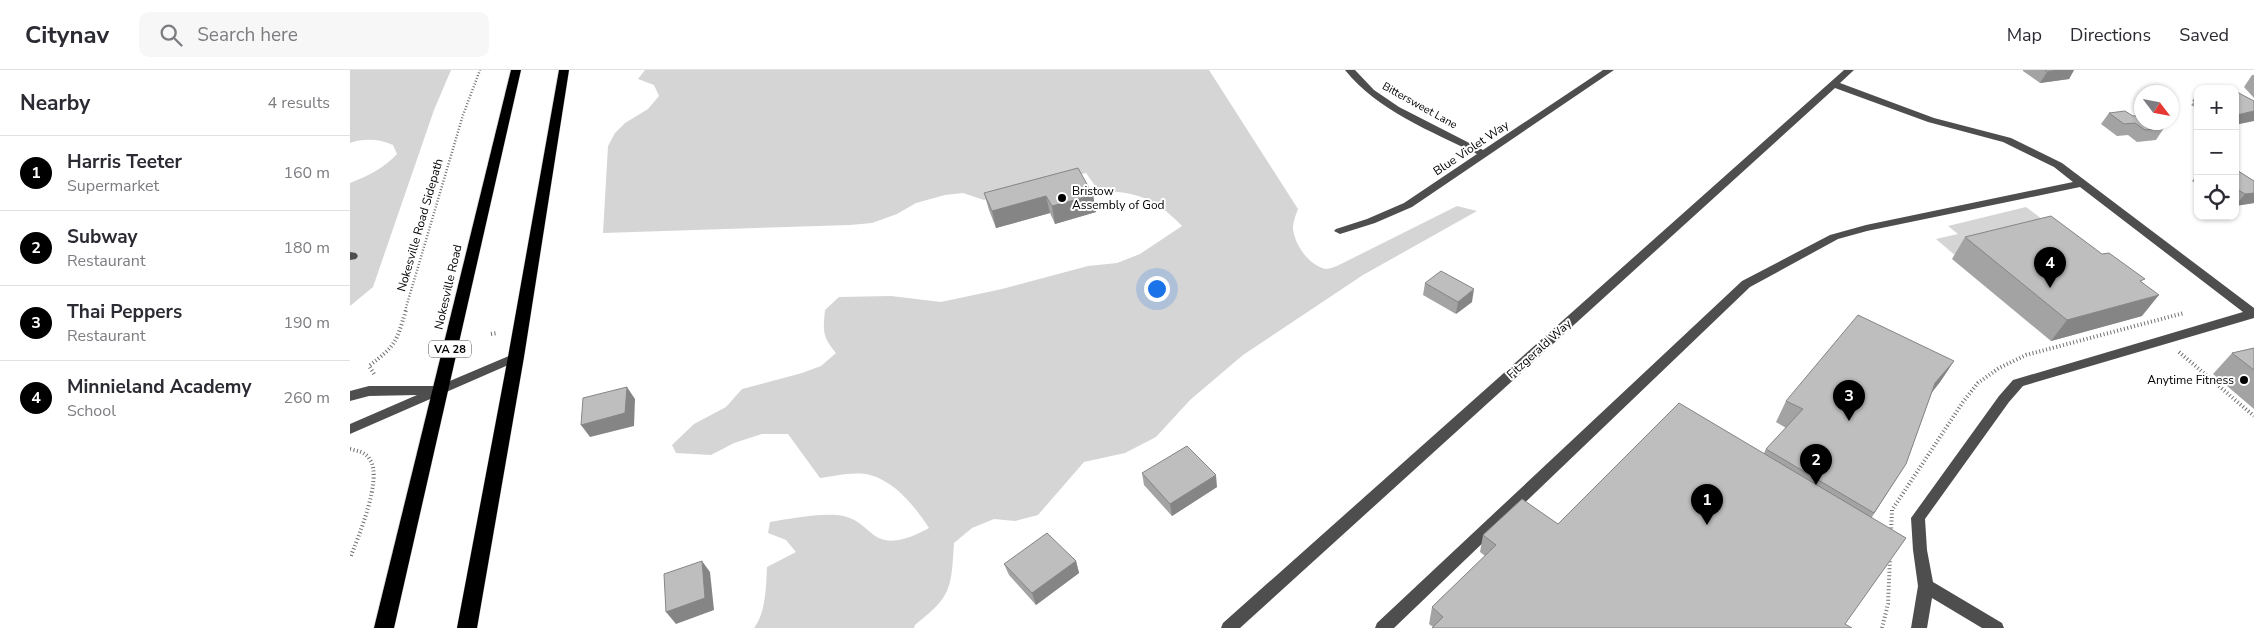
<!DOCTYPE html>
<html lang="en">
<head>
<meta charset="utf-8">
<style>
	body { margin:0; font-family:"Nunito Sans",sans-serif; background:#f7f7f7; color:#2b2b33 }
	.controls { position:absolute; right:15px; top:15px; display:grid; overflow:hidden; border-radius:10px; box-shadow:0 1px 4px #0004 }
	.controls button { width:45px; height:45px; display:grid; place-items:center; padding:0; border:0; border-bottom:1px solid #e1e1e2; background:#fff; color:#2b2b33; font:25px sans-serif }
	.compass { position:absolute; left:1784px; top:15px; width:45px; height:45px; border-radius:50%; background:#fff; box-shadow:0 1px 4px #0004; rotate:122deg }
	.you { position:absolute; left:806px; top:218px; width:18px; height:18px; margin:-12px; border:4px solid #fff; border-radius:50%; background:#1a73e8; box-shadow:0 0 0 8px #1a73e833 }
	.badge { display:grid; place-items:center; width:32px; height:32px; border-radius:50%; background:#000; color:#fff; font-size:16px; font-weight:700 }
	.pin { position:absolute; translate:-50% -41px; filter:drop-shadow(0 1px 2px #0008) }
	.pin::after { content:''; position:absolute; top:26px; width:18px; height:15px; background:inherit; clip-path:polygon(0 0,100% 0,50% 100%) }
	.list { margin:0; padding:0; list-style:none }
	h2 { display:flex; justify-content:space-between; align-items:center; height:65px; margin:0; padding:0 20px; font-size:21px }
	h2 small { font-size:16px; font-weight:400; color:#7c7c81 }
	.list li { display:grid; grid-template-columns:32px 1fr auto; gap:15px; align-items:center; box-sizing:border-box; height:75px; padding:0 20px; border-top:1px solid #e1e1e2 }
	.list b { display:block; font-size:19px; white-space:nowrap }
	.list p { margin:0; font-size:16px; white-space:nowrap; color:#7c7c81 }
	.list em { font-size:16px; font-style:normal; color:#7c7c81 }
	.icon { flex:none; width:28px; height:28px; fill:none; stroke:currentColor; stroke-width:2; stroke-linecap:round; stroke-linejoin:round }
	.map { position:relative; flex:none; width:1904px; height:558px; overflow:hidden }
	header { display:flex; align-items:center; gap:30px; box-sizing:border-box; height:70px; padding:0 25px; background:#fff; border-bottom:1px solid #e1e1e2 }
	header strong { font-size:24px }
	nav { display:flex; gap:28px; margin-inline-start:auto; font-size:18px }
	.search { width:350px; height:45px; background:#f7f7f7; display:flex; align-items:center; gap:12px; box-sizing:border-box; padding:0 18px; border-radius:10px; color:#7c7c81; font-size:19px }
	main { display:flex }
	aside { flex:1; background:#fff }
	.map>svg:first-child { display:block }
</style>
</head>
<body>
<header>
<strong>Citynav</strong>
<div class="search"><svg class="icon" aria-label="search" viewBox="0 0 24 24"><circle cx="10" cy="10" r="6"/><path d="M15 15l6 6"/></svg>Search here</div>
<nav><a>Map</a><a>Directions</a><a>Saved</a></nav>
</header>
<main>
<aside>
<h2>Nearby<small>4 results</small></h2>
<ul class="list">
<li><span class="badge">1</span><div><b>Harris Teeter</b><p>Supermarket</p></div><em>160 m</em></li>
<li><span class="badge">2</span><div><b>Subway</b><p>Restaurant</p></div><em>180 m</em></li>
<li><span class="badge">3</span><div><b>Thai Peppers</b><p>Restaurant</p></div><em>190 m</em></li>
<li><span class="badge">4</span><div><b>Minnieland Academy</b><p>School</p></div><em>260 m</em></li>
</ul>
</aside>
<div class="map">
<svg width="1904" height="558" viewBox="0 0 1904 558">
	<rect width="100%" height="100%" fill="#fff"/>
	<g fill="#d5d5d5">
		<path d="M0,0H101L84,40L23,217L0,236V113C18,106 34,98 47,84L43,75C30,69 14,68 0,73Z"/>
		<path d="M295,0H859L948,139C946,144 943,152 943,158C944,174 959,196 976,199C980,199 987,196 991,194L1107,136L1127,141L1013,205L893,285L840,330L806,367L775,383L734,392L688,445L665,451L644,449L622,458L604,473C601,519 602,526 565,555L564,558H404C416,542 416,517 417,497L446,482L436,470L418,463L420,452C439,449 479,441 497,447C508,450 516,459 525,466C542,477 564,466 579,458C565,437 546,412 520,405C505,401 485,406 470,408L438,364H412L384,373L361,385L326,383L322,375L344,354L376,337L392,319L452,303L471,296L486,283C472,266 473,261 475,240L489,227L541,226L591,232L652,219L738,196L767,193L790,184L832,156C804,127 788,123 748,120L736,103L634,130L613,123L595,125L566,133L547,144L522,153L500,155L253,163L258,76L265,63L275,53L298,39L309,26L304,15L288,9Z"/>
		<polygon points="1676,137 1708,161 1607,187 1586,169 1608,164 1598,156"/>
	</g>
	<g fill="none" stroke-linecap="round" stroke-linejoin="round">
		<defs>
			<g id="highway">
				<polygon points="161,0 171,0 44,558 24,558"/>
				<polygon points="209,0 219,0 174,287 127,558 107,558 158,287"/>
			</g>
		</defs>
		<use href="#highway" stroke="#dbdbdb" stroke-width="1"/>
		<polyline stroke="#707070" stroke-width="2.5" stroke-dasharray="1 2" stroke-linecap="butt" points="55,241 113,45 130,0"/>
		<g stroke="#707070" stroke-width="4" stroke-dasharray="1 2.5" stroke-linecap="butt">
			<polyline points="141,264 147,263"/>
			<polyline points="1829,282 1904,346"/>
			<path d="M24,304L19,296C46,275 46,273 56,240"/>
			<path d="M0,379C8,381 16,382 20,390C33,408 8,468 0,488"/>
			<polyline points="1541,462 1542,440 1613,332 1628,313 1649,298 1676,285 1834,243"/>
			<polyline points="1532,558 1538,534 1540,488"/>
		</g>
		<g fill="#4e4e4e" fill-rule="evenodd">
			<path d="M995,0H1005L1024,20L1049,37L1133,80L1253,0H1264L1062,137L1025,153L990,164L984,161L986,159L1017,149L1054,133L1127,84C1081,61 1028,41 995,0Z"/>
			<polygon points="1494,0 1504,0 1490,13 1584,48 1661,68 1712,93 1904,238 1904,248 1673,316 1659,332 1575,449 1577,480 1583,512 1652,553 1654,558 1632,558 1582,528 1577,558 1561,558 1568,516 1563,480 1561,448 1649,326 1663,310 1893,242 1730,117 1517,161 1488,169 1400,217 1044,558 1025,558 1027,553 1392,211 1480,165 1516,155 1723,112 1704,97 1653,72 1578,52 1485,18 890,558 871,558 873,553"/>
			<polygon points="0,182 6,183 8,186 6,189 0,190"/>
			<polygon points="166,283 172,287 170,290 0,364 0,354 67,325 19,326 0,331 0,321 19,316 88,316"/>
		</g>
		<use href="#highway" fill="#000" fill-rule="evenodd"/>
	</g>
	<g fill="#a3a3a3">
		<polygon points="1673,0 1724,0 1719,9 1690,13 1673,1"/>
		<polygon points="1902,5 1904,5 1904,28 1894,17"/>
		<polygon points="1848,23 1848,39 1841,35 1844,32 1842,31"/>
		<polygon points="1759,43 1783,46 1814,58 1806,70 1787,72 1778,65 1767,66 1751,54"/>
		<polygon points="1885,99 1904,111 1904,133 1885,136"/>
		<polygon points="1848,104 1848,115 1842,111"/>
		<polygon points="634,123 743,125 746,142 705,154 700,143 646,158 639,140"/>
		<polygon points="1615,167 1752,184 1793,213 1792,246 1701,271 1602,189"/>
		<polygon points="1075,213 1122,232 1106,244 1073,225"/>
		<polygon points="1904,278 1904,339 1863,304 1882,283"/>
		<polygon points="1604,291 1590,312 1582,322 1556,394 1522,447 1083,557 1079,554 1082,537 1135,486 1130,482 1133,465 1208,454 1414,383 1416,379 1436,358 1426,352 1436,331"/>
		<polygon points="792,403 867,417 822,446 794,415"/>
		<polygon points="726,491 729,503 686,535 659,505 654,494"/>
	</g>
	<g fill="#858585">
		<polygon points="1707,0 1724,0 1719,9 1690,13 1697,2"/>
		<polygon points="1904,41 1904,51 1885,55 1885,48 1887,45"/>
		<polygon points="1904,123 1904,133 1885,136 1895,124"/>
		<polygon points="743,125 746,142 705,154 702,136"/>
		<polygon points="696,126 700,143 646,158 642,141"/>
		<polygon points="1124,219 1122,232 1106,244 1108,232"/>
		<polygon points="1809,225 1792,246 1701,271 1717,250"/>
		<polygon points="1604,291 1590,312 1572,335 1585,313"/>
		<polygon points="277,317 285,329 284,356 240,367 231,355"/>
		<polygon points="866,405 867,417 822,446 820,434"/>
		<polygon points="352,491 360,502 364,540 326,554 316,542"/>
		<polygon points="726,491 729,503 686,535 682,523"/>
	</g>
	<g fill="#bebebe" stroke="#858585">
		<polygon points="1695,0 1707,0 1697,2"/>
		<polygon points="1862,17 1866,19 1853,19"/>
		<polygon points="1885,21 1904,31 1904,41 1887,45 1885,44"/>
		<polygon points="1775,41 1783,46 1792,45 1792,52 1806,52 1814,58 1795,60 1785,53 1774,54 1759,43"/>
		<polygon points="728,98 743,125 702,136 696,126 642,141 634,123"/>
		<polygon points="1885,99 1904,111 1904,123 1895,124 1885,118"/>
		<polygon points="1701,146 1752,184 1759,183 1795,209 1790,211 1809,225 1717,250 1615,167"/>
		<polygon points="1091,201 1124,219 1108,232 1075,213"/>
		<polygon points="1508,245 1604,291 1585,313 1556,394 1524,443 1416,379 1453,339 1436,331"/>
		<polygon points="1904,278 1904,300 1882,283"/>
		<polygon points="277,317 275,343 231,355 233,328"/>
		<polygon points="1329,333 1556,468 1495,554 1502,558 1082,558 1093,547 1082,537 1146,475 1133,465 1172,429 1208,454"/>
		<polygon points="837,376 866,405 820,434 792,403"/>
		<polygon points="697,463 726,491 682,523 654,494"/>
		<polygon points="352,491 355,528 316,542 314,504"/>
	</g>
	<g fill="#000" stroke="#fff" stroke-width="2">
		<circle cx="712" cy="128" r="5"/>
		<circle cx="1894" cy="310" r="5"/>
	</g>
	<g text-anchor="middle" stroke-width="4" stroke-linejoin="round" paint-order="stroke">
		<g font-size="11" fill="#000" stroke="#fff">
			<text transform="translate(1070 35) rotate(29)" y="4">Bittersweet Lane</text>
		</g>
		<rect fill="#fff" stroke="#4c4c4c" stroke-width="1" x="79" y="270.5" width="42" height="17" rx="4"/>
		<g font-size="11" font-weight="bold" fill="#000">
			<text x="100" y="283">VA 28</text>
		</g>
		<g font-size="12" fill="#000" stroke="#fff">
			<text transform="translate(1121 78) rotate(-34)" y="4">Blue Violet Way</text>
			<text transform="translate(70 155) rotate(-74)" y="4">Nokesville Road Sidepath</text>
			<text transform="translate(98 217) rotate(-77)" y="4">Nokesville Road</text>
			<text transform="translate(1189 279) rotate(-42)" y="4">Fitzgerald Way</text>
		</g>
		<g font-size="12" fill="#000" stroke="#fff" text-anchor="start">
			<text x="722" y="125">Bristow<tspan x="722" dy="14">Assembly of God</tspan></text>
			<text x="1884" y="314" text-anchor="end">Anytime Fitness</text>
		</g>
	</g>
</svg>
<div class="controls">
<button>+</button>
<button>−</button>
<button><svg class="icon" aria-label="locate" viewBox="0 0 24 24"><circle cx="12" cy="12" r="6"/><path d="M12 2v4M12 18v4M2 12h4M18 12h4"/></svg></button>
</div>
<svg class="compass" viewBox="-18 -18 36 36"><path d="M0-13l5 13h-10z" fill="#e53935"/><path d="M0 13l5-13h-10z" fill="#7c7c81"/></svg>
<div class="you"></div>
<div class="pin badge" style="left:1357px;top:455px">1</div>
<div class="pin badge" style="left:1466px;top:415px">2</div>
<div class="pin badge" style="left:1499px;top:351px">3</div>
<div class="pin badge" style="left:1700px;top:218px">4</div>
</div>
</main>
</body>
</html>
